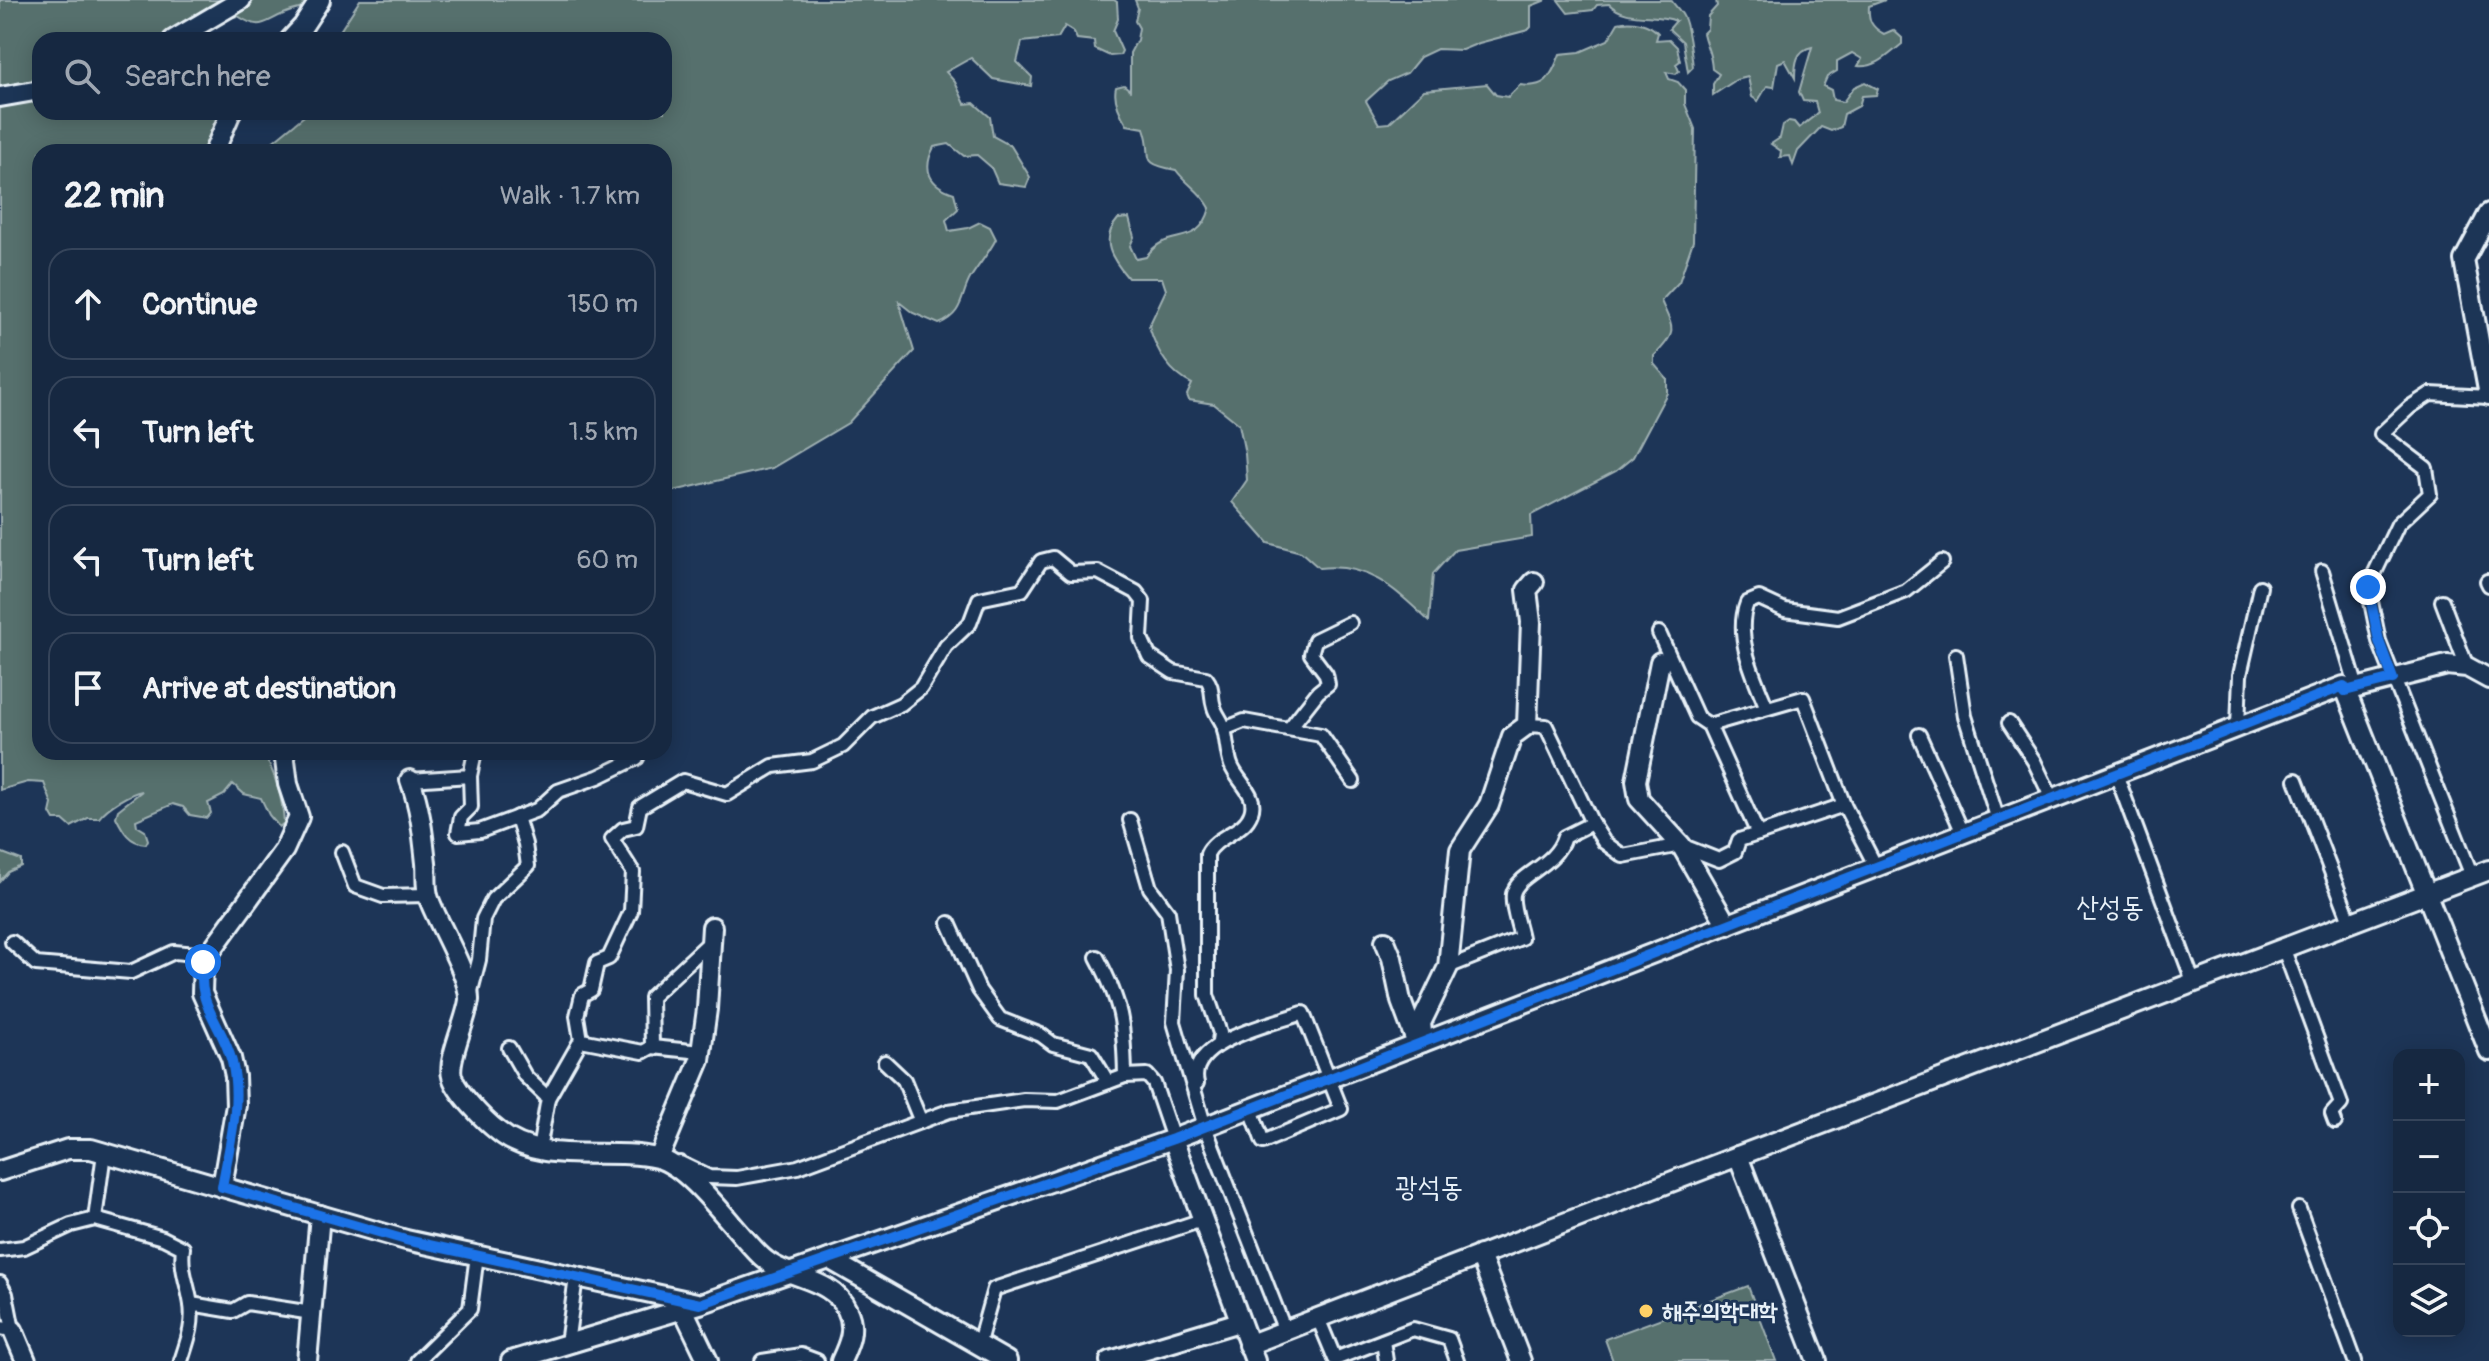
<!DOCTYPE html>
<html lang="en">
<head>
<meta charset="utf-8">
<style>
	body { margin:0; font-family:Pangolin,"Poor Story",sans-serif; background:#23344c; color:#f1f3f6 }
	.controls { position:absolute; right:24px; bottom:24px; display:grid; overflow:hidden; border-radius:16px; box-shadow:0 4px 20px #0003 }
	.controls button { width:72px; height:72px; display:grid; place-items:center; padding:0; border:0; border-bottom:2px solid #35445a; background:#162841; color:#f1f3f6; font:40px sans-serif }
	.stop { position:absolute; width:24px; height:24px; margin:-18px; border:6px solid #1a73e8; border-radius:50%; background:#fff }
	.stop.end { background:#1a73e8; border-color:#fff; box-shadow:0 2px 8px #0008 }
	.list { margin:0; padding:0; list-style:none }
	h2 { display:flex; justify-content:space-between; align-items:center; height:104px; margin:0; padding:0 32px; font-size:34px }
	h2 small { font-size:26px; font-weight:400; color:#9ea6b1 }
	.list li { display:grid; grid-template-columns:52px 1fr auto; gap:24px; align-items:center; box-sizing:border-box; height:112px; margin:0 16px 16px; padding:0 16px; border:2px solid #35445a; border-radius:24px }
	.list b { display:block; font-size:30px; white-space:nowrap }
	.list em { font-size:26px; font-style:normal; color:#9ea6b1 }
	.icon { flex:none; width:44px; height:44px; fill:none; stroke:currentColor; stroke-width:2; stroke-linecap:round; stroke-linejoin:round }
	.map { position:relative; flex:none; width:2489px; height:1361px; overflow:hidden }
	.search { position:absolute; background:#162841; box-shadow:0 4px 20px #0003; left:32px; top:32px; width:640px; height:88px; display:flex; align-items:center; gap:20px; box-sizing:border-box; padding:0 28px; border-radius:24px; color:#9ea6b1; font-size:30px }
	.panel { position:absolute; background:#162841; box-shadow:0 4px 20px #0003; left:32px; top:144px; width:640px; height:616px; border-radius:24px }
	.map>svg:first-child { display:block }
</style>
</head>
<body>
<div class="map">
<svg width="2489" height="1361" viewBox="0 0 2489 1361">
	<rect width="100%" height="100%" fill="#1d3557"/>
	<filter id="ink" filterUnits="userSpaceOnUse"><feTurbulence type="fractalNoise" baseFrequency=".0125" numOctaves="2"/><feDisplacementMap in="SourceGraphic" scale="16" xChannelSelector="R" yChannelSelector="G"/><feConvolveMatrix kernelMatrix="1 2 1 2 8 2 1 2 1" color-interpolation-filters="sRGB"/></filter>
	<g filter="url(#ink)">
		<g fill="#56706d" stroke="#9fb0b2" stroke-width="2">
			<path d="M0,0H316C303,11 300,7 286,13C264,21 262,32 238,16L226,18L208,29L210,40H40V112H220L217,127L204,152H40V752H261C275,768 283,802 284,823L279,827L269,815L261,798L244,794L233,784L224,795L208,803L211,813L207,818L190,815L183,807L173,804L136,820L137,826L145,831L148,840L146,844C129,843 123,831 116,817L118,810L142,791C130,793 107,807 99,818H88L71,827L63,820H54L50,813L52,804L44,783L28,782L0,790Z"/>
			<path d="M360,0H1114L1117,2L1118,19L1113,31L1122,51L1120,55L1110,56L1095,49L1094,41L1077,39L1073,31L1065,26L1058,38L1022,42L1017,62L1032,77L1031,86L993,79L971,58L946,72L955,82L965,104L974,103L990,117L993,136L1011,146L1030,177L1026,187L998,183L991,167L977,155L964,156L949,144L934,147C922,170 929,185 954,193L958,209L946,220L949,231L968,228L980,222L990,227L996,239C989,253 979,264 971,277C960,295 965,313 939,324L913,313L899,302L914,351L848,423L772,468L665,493L664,152H260L309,112H664V40H338L340,31Z"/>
			<path d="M1135,0H1546L1531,6V27L1528,30L1479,43L1462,50L1437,49L1420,57L1407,73L1388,81L1366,101L1379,124L1389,123L1424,90L1487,84L1496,95L1508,97L1520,85C1547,89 1551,76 1560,54L1580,52L1608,40L1618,23C1631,19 1649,23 1658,33L1656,40L1669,39L1677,47L1680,61L1676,64L1679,71L1676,74L1666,72L1669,79L1678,82L1685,90V104L1695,129L1693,241L1679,282L1661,301C1674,330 1678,332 1654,356V364L1667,379V393L1633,457L1616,471L1531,515L1532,537L1455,550L1433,574L1429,621C1396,590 1368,562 1319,568L1301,552L1268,543L1232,502L1247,480L1245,454L1239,424L1214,404L1189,400L1187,395L1192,384C1168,372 1156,350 1149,326L1166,290L1162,278H1128C1112,259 1099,241 1118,219L1129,218L1134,237L1130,246L1136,259L1146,257C1167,225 1198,251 1210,208C1201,191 1187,185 1176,170C1136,163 1155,158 1144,128L1127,125C1120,114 1113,99 1116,87L1124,85L1130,90V53L1137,40L1139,28L1135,21L1138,8Z"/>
			<path d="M1558,0H1671C1675,6 1680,10 1683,16C1688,23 1692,57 1693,67L1688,72L1683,42L1669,29L1676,21C1655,12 1627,22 1609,4L1597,5L1593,10L1568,13Z"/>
			<path d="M1716,0H1885L1869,6C1868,20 1871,27 1884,34L1893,30L1902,38V44C1889,54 1877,68 1858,66L1862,59L1852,53L1837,61V71L1827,77L1823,86L1831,90L1833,100L1843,102L1854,87L1865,82L1878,89L1876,95L1862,96L1859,106L1844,114L1841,127L1831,131L1821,127L1798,151L1793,165L1790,156L1780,157L1781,151L1771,144L1780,138L1783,125L1789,121L1794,122L1799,128L1818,113L1815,102L1803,101L1799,92L1812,47C1796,50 1795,64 1795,78L1785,60L1778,63L1774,87L1767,86L1758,101L1752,97L1748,77L1736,80L1713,95V84L1719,74L1712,69C1711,51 1706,47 1703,33L1707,29L1708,16L1717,6Z"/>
			<polygon points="0,852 21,860 21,866 8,872 0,881"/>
			<polygon points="1748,1286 1776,1361 1613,1361 1605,1339"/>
		</g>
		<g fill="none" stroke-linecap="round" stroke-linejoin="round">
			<defs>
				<g id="street">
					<polyline points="2322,571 2357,688"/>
					<polyline points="2487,581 2489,585"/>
					<polyline points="2442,601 2467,667"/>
					<polyline points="1659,633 1697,717 1709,725 1758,834 1844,805"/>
					<polyline points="1956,655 1965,716 1998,820"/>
					<path d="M1767,708C1754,677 1734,636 1747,603L1759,598L1785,610L1838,617L1906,591L1942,562"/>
					<polyline points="2009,723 2034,761 2052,799"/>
					<polyline points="1527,725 1546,726 1592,823 1604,842 1623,856 1681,845 1719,860 1735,852 1739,840 1758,834"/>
					<polyline points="1709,725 1803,698 1844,805 1876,867"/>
					<polyline points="2238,727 2240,675 2260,587"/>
					<polyline points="1224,729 1244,721 1321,735 1353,781"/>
					<polyline points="1289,729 1318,692 1328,684 1326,674 1311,654 1315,640 1350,623"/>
					<polyline points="1919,735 1963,833"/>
					<polyline points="2116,774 2193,981"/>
					<polyline points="470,776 471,807 461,817 458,833 480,831 537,810 558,791 598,777 637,758"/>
					<polyline points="410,780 470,776 475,752"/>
					<polyline points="2296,780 2350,921"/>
					<polyline points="1130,820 1150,888 1168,912 1177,970 1174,1022 1205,1127 1285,1331"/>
					<polyline points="342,852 355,886 383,896 428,895"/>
					<polyline points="2472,876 2379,641 2368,587 2398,524 2430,494 2426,468 2381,434 2410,407 2430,394 2489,397"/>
					<polyline points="949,923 979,990 1000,1019 1041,1035 1053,1044 1091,1054 1108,1082"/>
					<polyline points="12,942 36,964 131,972 174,952 208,955"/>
					<polyline points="2283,947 2341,1104 2332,1114 2335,1122"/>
					<path d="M1097,957C1122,1004 1124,1023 1125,1076"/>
					<path d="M1448,967L1521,938C1519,926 1511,906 1513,894C1518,873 1555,867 1564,837L1592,823"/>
					<polyline points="470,995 479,960 483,919 493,899 528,866 525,844 517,817"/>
					<path d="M581,1040L577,1016L582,995L591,990L597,963L609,958L631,911L633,872L612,839L623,829L636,826L640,807L683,781L727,794L773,766L812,761L843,746L872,717L901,704L921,688L946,646L970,623L979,599L1022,590L1041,561L1053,558L1071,573L1098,572L1136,592L1143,601L1141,638L1149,656L1173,672L1206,678C1214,688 1210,695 1214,707C1216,715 1223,721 1224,729C1227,741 1227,754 1231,765C1238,783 1258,794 1251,813C1244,833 1216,835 1207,854V995L1220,1033L1219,1042"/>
					<polyline points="652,1047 651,997 711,941"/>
					<polyline points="509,1048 525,1076 548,1098"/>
					<polyline points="885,1062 904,1080 921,1122"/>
					<path d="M1197,1083C1186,1041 1273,1024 1303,1013L1341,1109L1263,1142L1251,1109"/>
					<polyline points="539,1150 548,1098 581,1040 643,1052 652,1047 701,1052"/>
					<polyline points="680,1163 709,1177 737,1178 798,1167 949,1111 1024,1100 1058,1101 1125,1076 1147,1075 1154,1083 1173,1139"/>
					<polyline points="2299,1209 2355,1361"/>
					<polyline points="95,1219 104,1153"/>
					<path d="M0,1250L24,1247L71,1225L95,1219L163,1238L183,1248C180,1269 188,1284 191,1305C194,1325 187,1342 181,1361"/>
					<polyline points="0,1283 6,1294 13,1330 0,1328"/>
					<polyline points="191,1304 233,1311 247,1303 312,1313"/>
					<polyline points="1318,1318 1335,1359 1413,1329 1449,1339 1457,1361"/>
					<polyline points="1383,1341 1386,1361"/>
					<polyline points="567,1344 576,1277"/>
					<polyline points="978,1346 994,1289 1202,1220"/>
					<polyline points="417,1361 470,1309 477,1255"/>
					<polyline points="762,1361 801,1355 817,1361"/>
				</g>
				<g id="secondary">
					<polyline points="173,40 241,0"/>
					<polyline points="290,40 303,26 320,0"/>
					<polyline points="0,97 40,90"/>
					<polyline points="214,152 231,112"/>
					<polyline points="2489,213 2464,260 2489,395"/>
					<polyline points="1660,662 1636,781 1639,799 1681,845 1727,925"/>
					<polyline points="2345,691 2447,665 2467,667 2489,679"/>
					<path d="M410,780C420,806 423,834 426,863C427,874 425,888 429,899C438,924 470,976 469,1000C467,1019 447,1060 452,1076C456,1092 485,1121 498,1131C541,1167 606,1146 657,1158C691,1166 735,1232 762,1257C787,1280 831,1276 847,1310C856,1328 849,1344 841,1361"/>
					<polyline points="1385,941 1392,958 1401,1001 1417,1044"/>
					<polyline points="1423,1042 1421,1023 1448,967 1460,850 1489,805 1512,736 1527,725 1531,622 1527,590 1534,582"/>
					<polyline points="1173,1139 1255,1361"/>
					<polyline points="1738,1156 1817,1361"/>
					<polyline points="659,1158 700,1060 707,1009 712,927"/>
					<polyline points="0,1171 68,1149 91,1149 406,1240 697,1303"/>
					<polyline points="222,1187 236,1105 235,1076 231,1058 202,993 203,962 284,850 299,817 288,784 284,752"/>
					<polyline points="1480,1255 1521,1361"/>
					<polyline points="829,1259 1007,1361"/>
					<polyline points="683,1309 708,1361"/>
					<polyline points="13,1330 26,1361"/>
					<polyline points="1248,1345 1738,1156 2489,870"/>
					<polyline points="307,1361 320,1215"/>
					<polyline points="511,1361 700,1304 1173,1139 2344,686 2489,1051"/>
					<polyline points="1110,1361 1239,1322"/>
				</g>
			</defs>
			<use href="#street" stroke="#e8f1f8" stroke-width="18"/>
			<use href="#secondary" stroke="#e8f1f8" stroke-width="24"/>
			<use href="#street" stroke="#1d3557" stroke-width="12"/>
			<use href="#secondary" stroke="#1d3557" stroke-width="18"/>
		</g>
	</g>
	<g fill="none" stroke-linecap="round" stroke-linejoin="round" filter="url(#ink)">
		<path stroke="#1a73e8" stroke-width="10" d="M203,962C196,1008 222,1022 232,1062C242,1103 229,1146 222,1187L406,1240L700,1304L1173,1139L2344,686L2345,691L2393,679L2379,641L2368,587"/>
	</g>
	<circle fill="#ffd166" stroke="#1d3557" stroke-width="3" cx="1646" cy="1311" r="8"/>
	<g text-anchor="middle" stroke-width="6" stroke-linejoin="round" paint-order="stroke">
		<g font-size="24" font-weight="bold" fill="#e8f1f8" stroke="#1d3557" text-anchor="start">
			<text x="1662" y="1319">해주의학대학</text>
		</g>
		<g font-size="28" fill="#e8f1f8" stroke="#1d3557">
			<text x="2110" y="916">산성동</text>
			<text x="1429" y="1196">광석동</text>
		</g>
	</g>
</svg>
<div class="controls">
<button>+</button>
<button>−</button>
<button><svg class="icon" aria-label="locate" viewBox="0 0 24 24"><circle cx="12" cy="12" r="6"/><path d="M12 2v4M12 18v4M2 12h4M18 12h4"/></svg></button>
<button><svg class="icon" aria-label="layers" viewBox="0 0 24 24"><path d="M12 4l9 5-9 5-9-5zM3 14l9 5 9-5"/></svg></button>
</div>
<div class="stop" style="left:203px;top:962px"></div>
<div class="stop end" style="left:2368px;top:587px"></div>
<div class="search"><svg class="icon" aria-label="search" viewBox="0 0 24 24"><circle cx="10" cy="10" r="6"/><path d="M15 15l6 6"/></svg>Search here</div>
<section class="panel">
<h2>22 min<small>Walk · 1.7 km</small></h2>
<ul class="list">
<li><svg class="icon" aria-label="ahead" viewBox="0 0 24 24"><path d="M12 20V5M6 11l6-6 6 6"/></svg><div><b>Continue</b></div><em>150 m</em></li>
<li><svg class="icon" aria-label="left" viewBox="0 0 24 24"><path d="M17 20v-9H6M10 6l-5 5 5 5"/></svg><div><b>Turn left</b></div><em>1.5 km</em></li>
<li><svg class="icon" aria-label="left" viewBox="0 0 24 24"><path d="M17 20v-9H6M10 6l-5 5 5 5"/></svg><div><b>Turn left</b></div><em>60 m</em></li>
<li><svg class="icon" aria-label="arrive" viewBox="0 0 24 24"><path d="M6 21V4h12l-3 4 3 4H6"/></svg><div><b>Arrive at destination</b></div></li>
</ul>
</section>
</div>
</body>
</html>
